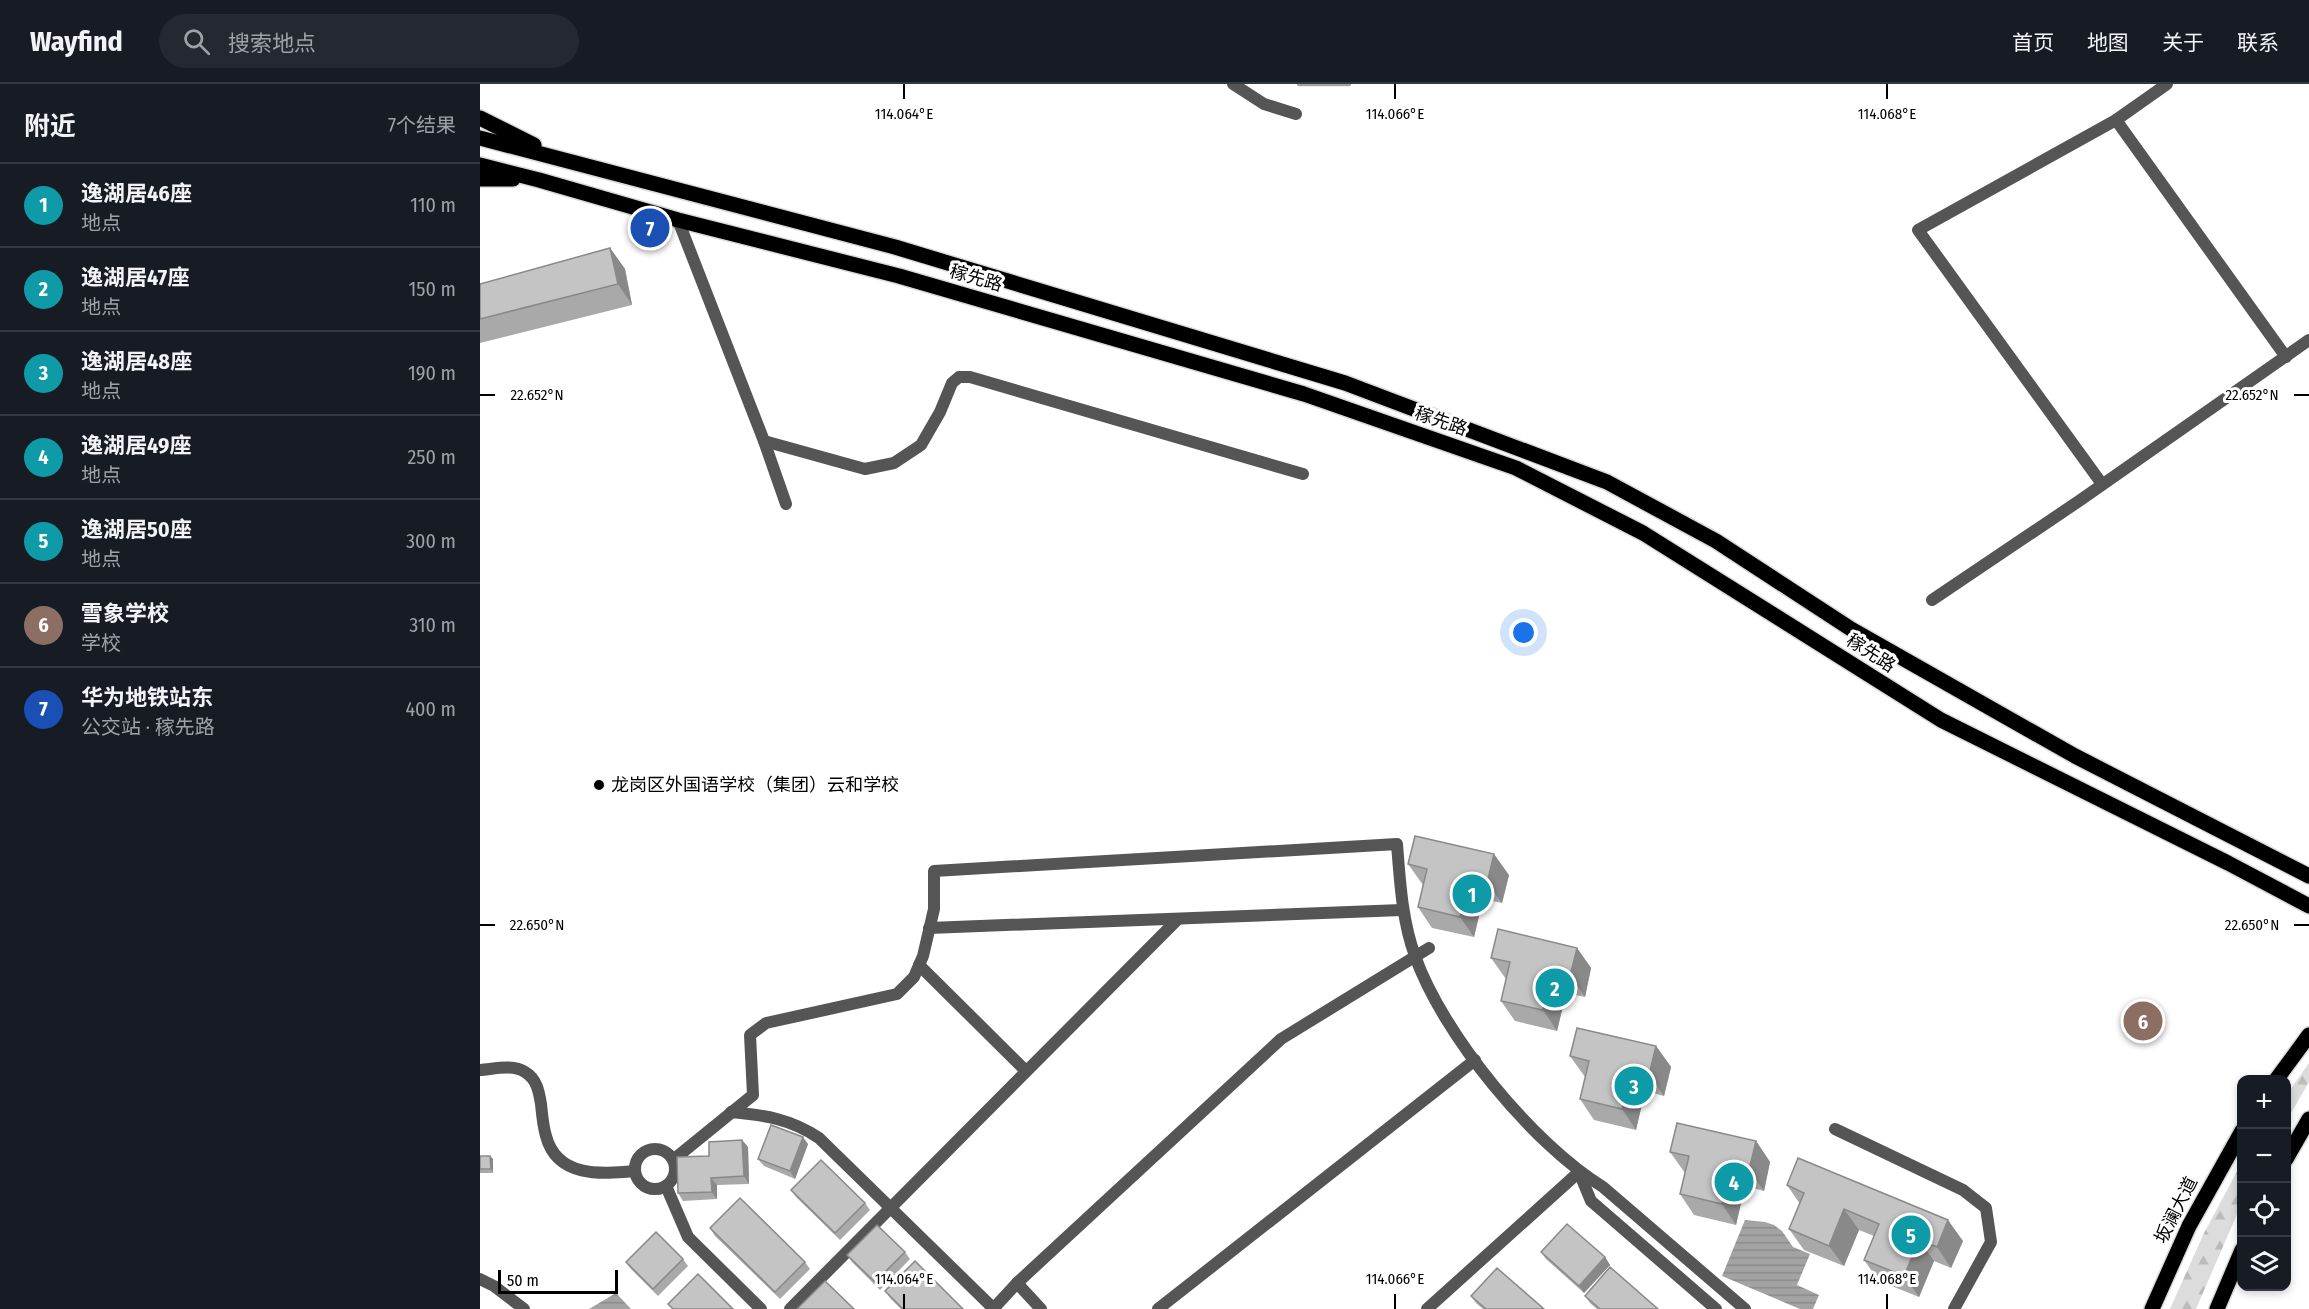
<!DOCTYPE html>
<html lang="zh">
<head>
<meta charset="utf-8">
<style>
	body { margin:0; font-family:"Fira Sans Condensed","Noto Sans SC",sans-serif; background:#242831; color:#f1f3f6 }
	.controls { position:absolute; right:18px; bottom:18px; display:grid; overflow:hidden; border-radius:12px; box-shadow:0 3px 9px #0003 }
	.controls button { width:54px; height:54px; display:grid; place-items:center; padding:0; border:0; border-bottom:2px solid #363941; background:#171b24; color:#f1f3f6; font:30px sans-serif }
	.scale { position:absolute; left:18px; bottom:15px; width:120px; box-sizing:border-box; padding-left:6px; border:3px solid #000; border-top:0; font-size:16px; line-height:21px; white-space:nowrap; color:#000; -webkit-text-stroke:4px #fff; paint-order:stroke }
	.you { position:absolute; left:1044px; top:549px; width:21px; height:21px; margin:-15px; border:4px solid #fff; border-radius:50%; background:#1a73e8; box-shadow:0 0 0 9px #1a73e833 }
	.badge { display:grid; place-items:center; width:39px; height:39px; border-radius:50%; background:#8c9099; color:#fff; font-size:20px; font-weight:700 }
	.pin { position:absolute; translate:-50% -50%; border:3px solid #fff; box-shadow:0 2px 6px #0006 }
	.list { margin:0; padding:0; list-style:none }
	h2 { display:flex; justify-content:space-between; align-items:center; height:78px; margin:0; padding:0 24px; font-size:26px }
	h2 small { font-size:20px; font-weight:400; color:#9ea1a6 }
	.list li { display:grid; grid-template-columns:39px 1fr auto; gap:18px; align-items:center; box-sizing:border-box; height:84px; padding:0 24px; border-top:2px solid #363941 }
	.list b { display:block; font-size:22px; white-space:nowrap }
	.list p { margin:0; font-size:20px; white-space:nowrap; color:#9ea1a6 }
	.list em { font-size:20px; font-style:normal; color:#9ea1a6 }
	.icon { flex:none; width:33px; height:33px; fill:none; stroke:currentColor; stroke-width:2; stroke-linecap:round; stroke-linejoin:round }
	.map { position:relative; flex:none; width:1829px; height:1225px; overflow:hidden }
	header { display:flex; align-items:center; gap:36px; box-sizing:border-box; height:84px; padding:0 30px; background:#171b24; border-bottom:2px solid #363941 }
	header strong { font-size:28px }
	nav { display:flex; gap:33px; margin-inline-start:auto; font-size:21px }
	.search { width:420px; height:54px; background:#242831; display:flex; align-items:center; gap:15px; box-sizing:border-box; padding:0 21px; border-radius:33px; color:#9ea1a6; font-size:22px }
	main { display:flex }
	aside { flex:1; background:#171b24 }
	.map>svg:first-child { display:block }
</style>
</head>
<body>
<header>
<strong>Wayfind</strong>
<div class="search"><svg class="icon" aria-label="search" viewBox="0 0 24 24"><circle cx="10" cy="10" r="6"/><path d="M15 15l6 6"/></svg>搜索地点</div>
<nav><a>首页</a><a>地图</a><a>关于</a><a>联系</a></nav>
</header>
<main>
<aside>
<h2>附近<small>7个结果</small></h2>
<ul class="list">
<li><span class="badge" style="background:#0f9aa8">1</span><div><b>逸湖居46座</b><p>地点</p></div><em>110 m</em></li>
<li><span class="badge" style="background:#0f9aa8">2</span><div><b>逸湖居47座</b><p>地点</p></div><em>150 m</em></li>
<li><span class="badge" style="background:#0f9aa8">3</span><div><b>逸湖居48座</b><p>地点</p></div><em>190 m</em></li>
<li><span class="badge" style="background:#0f9aa8">4</span><div><b>逸湖居49座</b><p>地点</p></div><em>250 m</em></li>
<li><span class="badge" style="background:#0f9aa8">5</span><div><b>逸湖居50座</b><p>地点</p></div><em>300 m</em></li>
<li><span class="badge" style="background:#8d6e63">6</span><div><b>雪象学校</b><p>学校</p></div><em>310 m</em></li>
<li><span class="badge" style="background:#1a4fb4">7</span><div><b>华为地铁站东</b><p>公交站 · 稼先路</p></div><em>400 m</em></li>
</ul>
</aside>
<div class="map">
<svg width="1829" height="1225" viewBox="0 0 1829 1225">
	<defs>
		<pattern id="forest-firs" width="22" height="20" patternUnits="userSpaceOnUse" patternTransform="scale(1.5)"><rect width="22" height="20" fill="#dcdcdc"/><path d="M5 1l3.5 6h-7zM16 11l3.5 6h-7z" fill="#bbb"/></pattern>
		<pattern id="water-rules" width="6" height="5" patternUnits="userSpaceOnUse" patternTransform="scale(1.5)"><rect width="6" height="5" fill="#a3a3a3"/><path d="M0 2.5h6" fill="none" stroke="#8b8b8b"/></pattern>
	</defs>
	<rect width="100%" height="100%" fill="#fff"/>
	<g fill="url(#forest-firs)">
		<polygon points="1829,979 1829,998 1807,1036 1807,1010"/>
		<polygon points="1761,1080 1761,1121 1716,1225 1690,1225 1724,1149"/>
	</g>
	<g fill="url(#water-rules)">
		<polygon points="1265,1136 1285,1138 1294,1141 1302,1147 1313,1163 1330,1170 1317,1201 1339,1211 1333,1225 1320,1225 1242,1192"/>
		<polygon points="136,1209 151,1225 109,1225"/>
	</g>
	<g fill="none" stroke-linecap="round" stroke-linejoin="round">
		<polyline stroke="#a3a3a3" stroke-width="4.5" points="819,0 869,0"/>
		<defs>
			<g id="primary">
				<polyline points="0,34 54,61"/>
				<polyline points="0,54 415,163 865,299 1127,398 1236,457 1371,545 1595,672 1829,792"/>
				<polyline points="0,81 59,96 198,136 419,192 824,310 1036,384 1163,449 1461,636 1748,779 1829,822"/>
				<polyline points="0,95 33,95"/>
				<polyline points="1796,996 1829,951"/>
				<polyline points="1806,1075 1829,1035"/>
				<polyline points="1672,1225 1709,1142 1762,1047"/>
				<polyline points="1737,1225 1762,1166"/>
			</g>
		</defs>
		<use href="#primary" stroke="#dbdbdb" stroke-width="18"/>
		<g stroke="#555" stroke-width="12">
			<polyline points="753,0 784,20 816,30"/>
			<polyline points="1636,36 1806,273"/>
			<polyline points="198,136 284,357 306,420"/>
			<polyline points="284,357 385,385 414,379 441,361 460,328 472,299 479,293 490,293 823,390"/>
			<polyline points="1622,400 1438,146 1636,36 1687,0"/>
			<polyline points="1452,516 1599,417 1829,256"/>
			<polyline points="449,844 922,826"/>
			<polyline points="439,881 546,987"/>
			<path d="M0,986C14,985 33,980 45,988C57,995 59,1008 61,1020C62,1030 63,1042 66,1052C77,1094 121,1090 155,1087"/>
			<path d="M251,1028C284,1031 311,1035 339,1054L513,1224"/>
			<polyline points="1355,1045 1483,1106 1506,1124 1511,1158 1474,1225"/>
			<circle cx="175" cy="1085" r="20"/>
			<path d="M193,1076L273,1011L270,951L286,939L417,910L434,893L443,872L454,825V787L917,760C920,798 922,836 935,872C963,951 1053,1060 1123,1103L1265,1225"/>
			<polyline points="1099,1088 1111,1117 1236,1225"/>
			<polyline points="186,1102 208,1153 281,1225"/>
			<polyline points="0,1195 14,1202 44,1225"/>
			<polyline points="537,1199 561,1225"/>
			<polyline points="310,1225 698,835"/>
			<polyline points="513,1225 537,1199 801,955 949,864"/>
			<polyline points="678,1225 995,976"/>
			<polyline points="947,1225 1099,1088"/>
		</g>
		<use href="#primary" stroke="#000" stroke-width="15"/>
	</g>
	<g fill="#a9a9a9">
		<polygon points="130,164 145,185 152,221 0,259 0,200"/>
		<polygon points="928,780 1029,791 1022,819 1003,815 994,853 952,844 938,823 943,801"/>
		<polygon points="1097,864 1111,884 1105,913 1086,909 1077,947 1035,937 1021,917 1026,895 1011,874"/>
		<polygon points="1176,962 1191,983 1184,1012 1165,1007 1156,1046 1114,1036 1100,1015 1105,993 1090,972"/>
		<polygon points="262,1056 268,1063 269,1100 237,1101 237,1115 203,1117 198,1109 229,1072"/>
		<polygon points="1276,1057 1290,1078 1284,1107 1265,1102 1256,1141 1214,1131 1200,1110 1205,1089 1190,1068"/>
		<polygon points="328,1060 315,1095 284,1082 278,1075"/>
		<polygon points="0,1072 10,1072 13,1075 13,1089 0,1089"/>
		<polygon points="1307,1101 1483,1157 1471,1184 1454,1177 1439,1213 1399,1197 1384,1176 1394,1152 1379,1146 1364,1182 1324,1166 1309,1145 1320,1120"/>
		<polygon points="311,1106 385,1119 390,1126 360,1156 316,1113"/>
		<polygon points="230,1144 325,1178 330,1185 300,1215 235,1152"/>
		<polygon points="425,1168 430,1175 400,1206 372,1178 367,1171"/>
		<polygon points="1061,1168 1125,1173 1130,1181 1104,1209 1066,1175"/>
		<polygon points="203,1175 208,1182 178,1212 151,1185 146,1178"/>
		<polygon points="405,1207 483,1225 421,1225 410,1214"/>
		<polygon points="991,1212 1064,1225 1003,1225 996,1219"/>
		<polygon points="1105,1212 1178,1225 1117,1225 1110,1219"/>
	</g>
	<g fill="#898989">
		<polygon points="130,164 145,185 152,221 138,200"/>
		<polygon points="1014,770 1029,791 1022,819 1007,799"/>
		<polygon points="989,794 1003,815 994,853 980,833"/>
		<polygon points="1097,864 1111,884 1105,913 1090,892"/>
		<polygon points="1072,888 1086,909 1077,947 1063,926"/>
		<polygon points="1176,962 1191,983 1184,1012 1169,991"/>
		<polygon points="1151,986 1165,1007 1156,1046 1142,1025"/>
		<polygon points="323,1053 328,1060 315,1095 310,1087"/>
		<polygon points="262,1056 268,1063 269,1100 264,1092"/>
		<polygon points="1276,1057 1290,1078 1284,1107 1269,1086"/>
		<polygon points="10,1072 13,1075 13,1089 11,1085"/>
		<polygon points="1250,1082 1265,1102 1256,1141 1242,1120"/>
		<polygon points="231,1094 237,1101 237,1115 232,1108"/>
		<polygon points="1364,1125 1379,1146 1364,1182 1349,1162"/>
		<polygon points="1468,1136 1483,1157 1471,1184 1457,1163"/>
		<polygon points="1439,1156 1454,1177 1439,1213 1424,1192"/>
		<polygon points="1125,1173 1130,1181 1104,1209 1099,1202"/>
	</g>
	<g fill="#c4c4c4" stroke="#898989" stroke-width="1.5">
		<polygon points="130,164 138,200 0,235 0,200"/>
		<polygon points="935,752 1014,770 1007,799 989,794 980,833 938,823 947,785 928,780"/>
		<polygon points="1018,845 1097,864 1090,892 1072,888 1063,926 1021,917 1030,878 1011,874"/>
		<polygon points="1097,944 1176,962 1169,991 1151,986 1142,1025 1100,1015 1109,977 1090,972"/>
		<polygon points="1197,1039 1276,1057 1269,1086 1250,1082 1242,1120 1200,1110 1209,1072 1190,1068"/>
		<polygon points="291,1041 323,1053 310,1087 278,1075"/>
		<polygon points="262,1056 264,1092 231,1094 232,1108 198,1109 197,1073 229,1072 229,1058"/>
		<polygon points="0,1072 10,1072 11,1085 0,1085"/>
		<polygon points="1318,1074 1468,1136 1457,1163 1439,1156 1424,1192 1384,1176 1399,1140 1364,1125 1349,1162 1309,1145 1324,1109 1307,1101"/>
		<polygon points="341,1076 385,1119 355,1149 311,1106"/>
		<polygon points="260,1114 325,1178 295,1208 230,1144"/>
		<polygon points="1087,1140 1125,1173 1099,1202 1061,1168"/>
		<polygon points="397,1141 425,1168 395,1198 367,1171"/>
		<polygon points="176,1148 203,1175 173,1205 146,1178"/>
		<polygon points="435,1177 483,1225 423,1225 405,1207"/>
		<polygon points="1130,1183 1178,1225 1120,1225 1105,1212"/>
		<polygon points="1017,1184 1064,1225 1006,1225 991,1212"/>
		<polygon points="218,1190 253,1225 193,1225 188,1220"/>
		<polygon points="345,1197 374,1225 317,1225"/>
	</g>
	<path fill="none" stroke="#000" stroke-width="2" d="M424,0V15M915,0V15M1407,0V15M0,311H15M1814,311H1829M0,841H15M1814,841H1829M424,1210V1225M915,1210V1225M1407,1210V1225"/>
	<circle fill="#000" stroke="#fff" stroke-width="2" cx="119" cy="701" r="6"/>
	<g text-anchor="middle" stroke-width="6" stroke-linejoin="round" paint-order="stroke">
		<g font-size="18" fill="#000" stroke="#fff">
			<text transform="translate(496 194) rotate(16)" y="6">稼先路</text>
			<text transform="translate(961 337) rotate(19)" y="6">稼先路</text>
			<text transform="translate(1391 569) rotate(33)" y="6">稼先路</text>
			<text transform="translate(1696 1126) rotate(-63)" y="6">坂澜大道</text>
		</g>
		<g font-size="18" fill="#000" stroke="#fff" text-anchor="start">
			<text x="131" y="707">龙岗区外国语学校（集团）云和学校</text>
		</g>
	</g>
	<g font-size="15" text-anchor="middle" fill="#000" stroke="#fff" stroke-width="6" stroke-linejoin="round" paint-order="stroke">
		<text x="424" y="35">114.064°E</text>
		<text x="915" y="35">114.066°E</text>
		<text x="1407" y="35">114.068°E</text>
		<text x="57" y="316">22.652°N</text>
		<text x="1772" y="316">22.652°N</text>
		<text x="57" y="846">22.650°N</text>
		<text x="1772" y="846">22.650°N</text>
		<text x="424" y="1200">114.064°E</text>
		<text x="915" y="1200">114.066°E</text>
		<text x="1407" y="1200">114.068°E</text>
	</g>
</svg>
<div class="controls">
<button>+</button>
<button>−</button>
<button><svg class="icon" aria-label="locate" viewBox="0 0 24 24"><circle cx="12" cy="12" r="6"/><path d="M12 2v4M12 18v4M2 12h4M18 12h4"/></svg></button>
<button><svg class="icon" aria-label="layers" viewBox="0 0 24 24"><path d="M12 4l9 5-9 5-9-5zM3 14l9 5 9-5"/></svg></button>
</div>
<div class="scale">50 m</div>
<div class="you"></div>
<div class="pin badge" style="left:992px;top:810px;background:#0f9aa8">1</div>
<div class="pin badge" style="left:1075px;top:904px;background:#0f9aa8">2</div>
<div class="pin badge" style="left:1154px;top:1002px;background:#0f9aa8">3</div>
<div class="pin badge" style="left:1254px;top:1098px;background:#0f9aa8">4</div>
<div class="pin badge" style="left:1431px;top:1151px;background:#0f9aa8">5</div>
<div class="pin badge" style="left:1663px;top:937px;background:#8d6e63">6</div>
<div class="pin badge" style="left:170px;top:144px;background:#1a4fb4">7</div>
</div>
</main>
</body>
</html>
